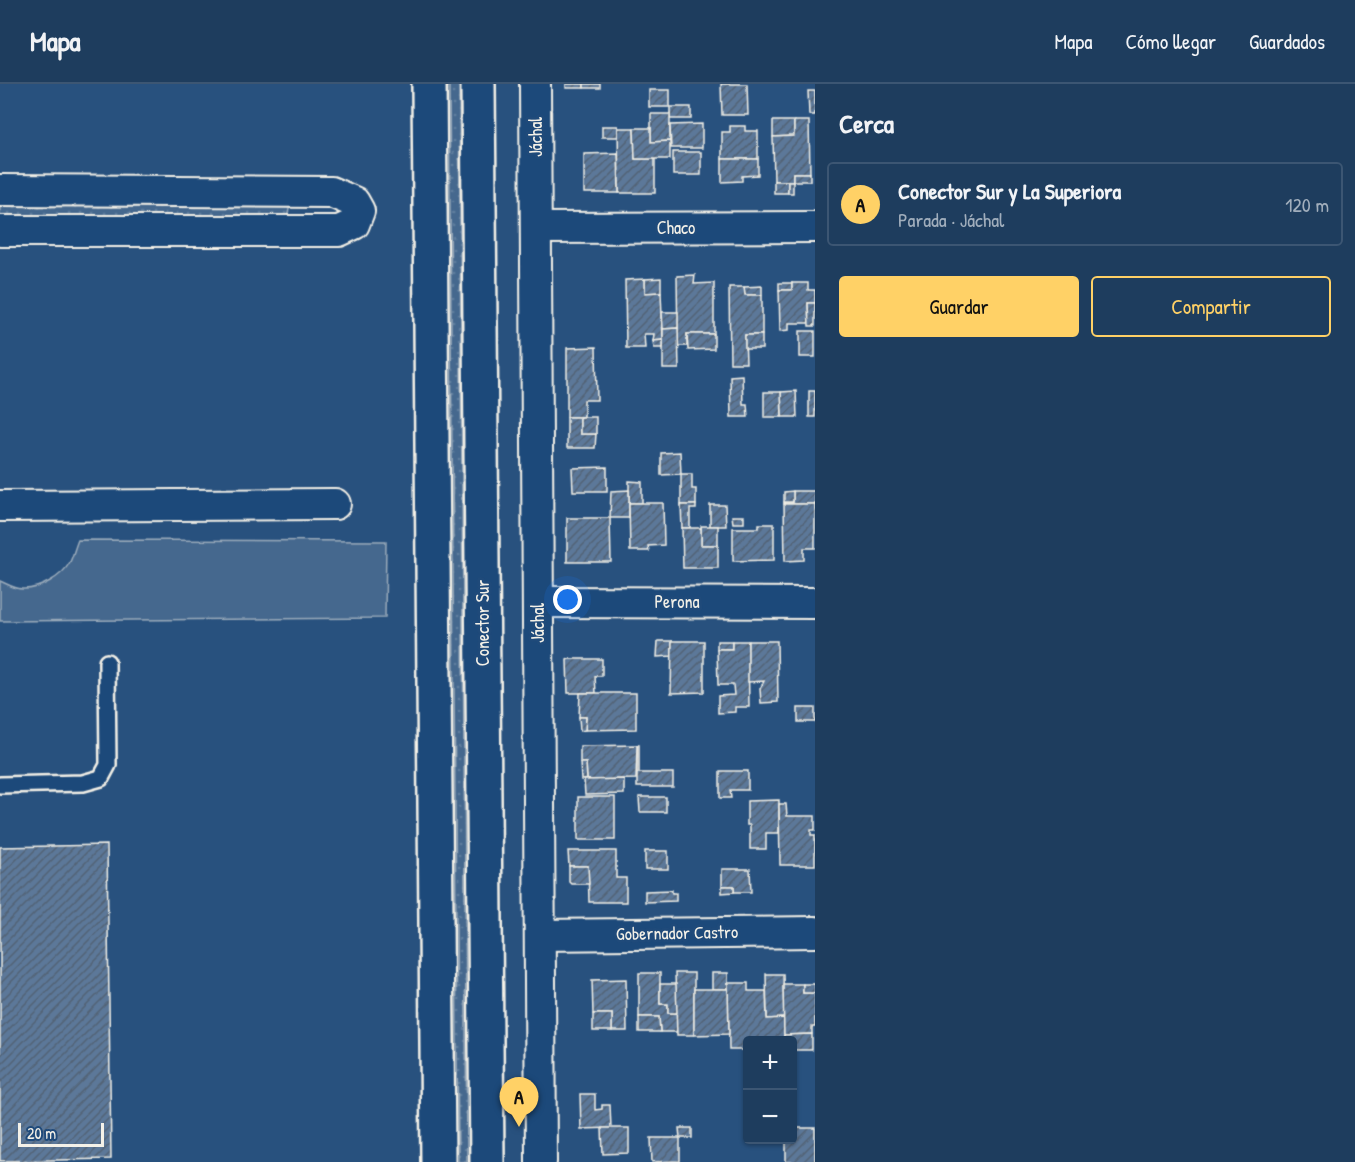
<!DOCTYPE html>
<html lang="es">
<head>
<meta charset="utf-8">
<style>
	body { margin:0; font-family:"Patrick Hand",sans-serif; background:#2b4867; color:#f1f3f6 }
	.controls { position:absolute; right:18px; bottom:18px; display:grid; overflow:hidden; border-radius:6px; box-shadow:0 2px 4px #0004 }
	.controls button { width:54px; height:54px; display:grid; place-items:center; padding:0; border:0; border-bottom:2px solid #3c5673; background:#1e3d5e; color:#f1f3f6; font:30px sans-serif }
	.scale { position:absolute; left:18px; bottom:15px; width:86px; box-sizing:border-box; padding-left:6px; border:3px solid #f4f1e8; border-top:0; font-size:16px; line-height:21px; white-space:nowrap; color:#f4f1e8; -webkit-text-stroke:4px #1f4a7a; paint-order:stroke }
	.you { position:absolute; left:568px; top:516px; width:21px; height:21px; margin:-15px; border:4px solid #fff; border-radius:50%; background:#1a73e8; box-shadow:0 0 0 9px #1a73e833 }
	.badge { display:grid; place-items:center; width:39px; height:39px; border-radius:50%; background:#ffd166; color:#111; font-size:20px; font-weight:700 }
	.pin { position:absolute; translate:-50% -50px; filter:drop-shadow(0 2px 3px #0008) }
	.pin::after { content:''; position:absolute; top:32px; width:21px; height:18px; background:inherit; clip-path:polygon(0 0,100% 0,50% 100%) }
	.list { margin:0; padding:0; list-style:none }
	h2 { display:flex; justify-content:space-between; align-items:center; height:78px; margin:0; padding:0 24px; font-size:26px }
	h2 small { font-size:20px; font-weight:400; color:#a1aebc }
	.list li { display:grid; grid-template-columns:39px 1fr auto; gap:18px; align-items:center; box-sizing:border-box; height:84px; margin:0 12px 12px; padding:0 12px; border:2px solid #3c5673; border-radius:6px }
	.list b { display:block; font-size:22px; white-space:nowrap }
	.list p { margin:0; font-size:20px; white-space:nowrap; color:#a1aebc }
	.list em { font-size:20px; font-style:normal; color:#a1aebc }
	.actions { display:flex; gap:12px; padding:18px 24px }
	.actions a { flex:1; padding:14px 0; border:2px solid #ffd166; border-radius:6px; text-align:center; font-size:21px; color:#ffd166 }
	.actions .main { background:#ffd166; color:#111 }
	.map { position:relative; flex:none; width:815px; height:1078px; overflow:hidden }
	header { display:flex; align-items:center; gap:36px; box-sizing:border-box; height:84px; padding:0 30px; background:#1e3d5e; border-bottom:2px solid #3c5673 }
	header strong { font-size:28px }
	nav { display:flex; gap:33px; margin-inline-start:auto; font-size:21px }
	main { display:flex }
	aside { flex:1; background:#1e3d5e }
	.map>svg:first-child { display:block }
</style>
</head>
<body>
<header>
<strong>Mapa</strong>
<nav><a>Mapa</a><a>Cómo llegar</a><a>Guardados</a></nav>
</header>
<main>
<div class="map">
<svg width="815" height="1078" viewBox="0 0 815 1078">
	<defs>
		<pattern id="grass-dots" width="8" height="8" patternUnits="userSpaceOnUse" patternTransform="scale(1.5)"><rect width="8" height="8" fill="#45688e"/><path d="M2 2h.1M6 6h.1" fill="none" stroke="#607e9e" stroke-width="1.8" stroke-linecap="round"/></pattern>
		<pattern id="building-hatch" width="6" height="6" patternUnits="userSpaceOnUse" patternTransform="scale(1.5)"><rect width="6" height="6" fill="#5b7899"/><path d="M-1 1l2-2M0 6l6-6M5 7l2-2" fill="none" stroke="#536274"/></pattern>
	</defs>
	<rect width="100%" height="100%" fill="#28517e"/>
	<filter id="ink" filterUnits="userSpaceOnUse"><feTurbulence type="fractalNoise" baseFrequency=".0167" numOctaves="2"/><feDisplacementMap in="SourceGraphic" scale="12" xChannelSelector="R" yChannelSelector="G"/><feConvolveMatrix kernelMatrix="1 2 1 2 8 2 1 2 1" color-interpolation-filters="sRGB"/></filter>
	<g filter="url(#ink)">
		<g fill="url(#grass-dots)" stroke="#9cacbb" stroke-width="1.5">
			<polygon points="449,0 459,0 467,1078 458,1078"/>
			<polygon points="0,116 291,117 287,134 0,135"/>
		</g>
		<path fill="#45688e" stroke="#9cacbb" stroke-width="1.5" d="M78,456L386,457L385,534L0,537V497C7,500 15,505 22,505C39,506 62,493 70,478C73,472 75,463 78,456Z"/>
		<g fill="url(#building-hatch)" stroke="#f4f1e8" stroke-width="1.5">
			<rect x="566" y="0" width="18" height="4"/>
			<rect x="584" y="0" width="16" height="4"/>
			<polygon points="721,0 747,0 748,31 722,31"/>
			<rect x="649" y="6" width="21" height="17"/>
			<polygon points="808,7 815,7 815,31 809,31"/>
			<rect x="670" y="23" width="21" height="12"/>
			<polygon points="651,30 670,30 670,57 651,58"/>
			<polygon points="773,37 794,37 794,52 773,53"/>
			<polygon points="794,37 809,37 810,89 793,89 793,97 774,97 773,53 794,52"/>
			<polygon points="702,40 702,64 671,64 670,41"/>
			<rect x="602" y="42" width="16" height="11"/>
			<polygon points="730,42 745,42 745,47 758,47 758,75 722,75 722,48 730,48"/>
			<polygon points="618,44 634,44 635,75 655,75 655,109 619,109"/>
			<polygon points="634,44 651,44 651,58 670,57 670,75 635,75"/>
			<rect x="673" y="68" width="28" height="23"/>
			<polygon points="618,69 619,109 584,109 584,70"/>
			<polygon points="722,75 758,75 758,91 742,92 742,97 722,98"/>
			<rect x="793" y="89" width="17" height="8"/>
			<rect x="774" y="97" width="14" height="12"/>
			<rect x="788" y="97" width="5" height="12"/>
			<polygon points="695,191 694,200 714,199 714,250 687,250 687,262 678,262 677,192"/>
			<polygon points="661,194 661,208 645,209 645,195"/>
			<polygon points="645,195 645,209 661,208 663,256 653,257 654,250 644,250 645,264 626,264 625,196"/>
			<rect x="779" y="199" width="13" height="7"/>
			<polygon points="792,199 808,199 808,206 815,206 815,219 808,219 809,239 789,239 789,246 780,247 779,206 792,206"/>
			<polygon points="762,202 762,211 745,211 744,203"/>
			<polygon points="729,203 744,203 745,211 762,211 762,251 745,251 746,279 730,279"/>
			<polygon points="808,219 815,219 815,242 809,242"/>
			<polygon points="662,228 678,228 678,244 663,245"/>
			<polygon points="678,244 679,285 663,285 663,245"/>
			<rect x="800" y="247" width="15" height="26"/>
			<polygon points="687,250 714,250 714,265 688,266"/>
			<rect x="745" y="251" width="17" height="14"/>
			<polygon points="663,256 663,264 654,264 653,257"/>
			<polygon points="596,263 597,316 584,316 584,333 567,333 567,264"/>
			<polygon points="742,291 743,320 747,320 748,333 731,333 730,292"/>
			<polygon points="796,307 797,333 782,333 781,308"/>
			<rect x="809" y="307" width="6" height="26"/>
			<polygon points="764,308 781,308 782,333 764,333"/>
			<polygon points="567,333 580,333 580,350 596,350 595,364 567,364"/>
			<rect x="580" y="333" width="16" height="17"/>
			<polygon points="680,368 681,390 661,391 661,369"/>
			<polygon points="607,383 607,407 573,407 572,384"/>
			<polygon points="681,390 692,390 692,405 696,405 696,421 681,421"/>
			<polygon points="629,397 642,398 642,419 629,419"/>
			<polygon points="629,406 629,434 610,434 611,407"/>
			<polygon points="793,407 815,407 815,420 784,420 784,418 793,418"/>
			<polygon points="793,407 793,418 784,418 784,408"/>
			<polygon points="629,419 663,419 664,461 648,462 649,467 630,467"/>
			<polygon points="784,420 815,420 815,464 804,464 804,476 785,477"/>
			<polygon points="681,421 696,421 696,425 690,425 690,444 682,444"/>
			<polygon points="710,421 725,421 726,442 710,442"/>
			<polygon points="732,432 744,432 744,439 733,439"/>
			<polygon points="567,434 610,434 611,478 567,478"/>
			<polygon points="759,440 774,440 774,476 733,477 733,444 759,444"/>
			<rect x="701" y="442" width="17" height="19"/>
			<polygon points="682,444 701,444 701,461 718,461 718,484 683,484"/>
			<polygon points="658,557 672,557 672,572 657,573"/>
			<polygon points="672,557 704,557 704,608 671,609"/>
			<rect x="717" y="557" width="15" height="8"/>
			<polygon points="732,557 748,557 749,623 735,623 735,628 718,629 718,612 734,611 733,601 718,601 717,565 732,565"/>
			<polygon points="748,557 777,557 778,618 761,619 760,605 764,597 748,598"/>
			<polygon points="569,575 602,575 602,592 595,592 596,609 568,609 567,576"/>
			<polygon points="580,609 636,609 636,645 585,646 586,633 579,633"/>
			<rect x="798" y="624" width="17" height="14"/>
			<polygon points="579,633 586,633 585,646 580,647"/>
			<rect x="637" y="661" width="2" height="28"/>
			<polygon points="637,661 636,695 587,696 586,679 580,679 580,662"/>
			<polygon points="580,679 586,679 587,696 581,696"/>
			<polygon points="720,687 748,687 748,706 730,706 731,714 720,714"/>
			<rect x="637" y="689" width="36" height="14"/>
			<polygon points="624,695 624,710 585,711 584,696"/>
			<rect x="578" y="713" width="37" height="43"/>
			<polygon points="639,713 666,713 666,728 640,728"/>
			<polygon points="779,716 779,749 766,749 766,765 750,765 750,741 747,741 747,717"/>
			<polygon points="779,720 786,720 787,732 815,732 815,746 811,746 811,751 815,751 815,781 780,781"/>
			<polygon points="107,761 111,1075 0,1077 0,763"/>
			<polygon points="568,767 616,767 616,794 626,794 626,818 589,818 588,782 569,782"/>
			<rect x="645" y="767" width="23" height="18"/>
			<polygon points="569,782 588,782 589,800 571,800 569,798"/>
			<polygon points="722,785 750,785 751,808 734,808 734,802 722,802"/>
			<polygon points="722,802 734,802 734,808 722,809"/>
			<polygon points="672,806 672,809 676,809 676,817 645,818 645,807"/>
			<polygon points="639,889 660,889 660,920 668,920 668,929 677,929 677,948 660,948 659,933 639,933"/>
			<polygon points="675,889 694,889 694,951 677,951"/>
			<rect x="712" y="889" width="16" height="16"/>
			<polygon points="766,890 783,890 784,934 767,935"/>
			<polygon points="626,895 627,947 612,947 612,930 593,930 592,896"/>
			<polygon points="728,899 748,899 748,907 766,907 767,935 784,934 784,956 748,956 748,966 729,966"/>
			<polygon points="660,900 676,900 677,929 668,929 668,920 660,920"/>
			<polygon points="783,900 803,900 803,909 815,909 815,943 812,943 812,950 784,951"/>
			<rect x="803" y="900" width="12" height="9"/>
			<polygon points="694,905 728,905 729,950 694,951"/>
			<rect x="593" y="930" width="19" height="17"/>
			<polygon points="639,933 659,933 660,948 639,948"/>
			<polygon points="812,950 812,966 792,966 792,956 784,956 784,951"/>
			<polygon points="580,1010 595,1010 595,1026 602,1025 602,1021 610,1021 611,1044 581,1045"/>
			<polygon points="602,1044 629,1044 629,1069 603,1070"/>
			<polygon points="679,1044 692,1044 692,1054 680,1054"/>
			<polygon points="792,1044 815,1044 815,1078 786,1078 786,1056 792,1056"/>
			<polygon points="651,1054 680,1054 680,1077 652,1078"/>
		</g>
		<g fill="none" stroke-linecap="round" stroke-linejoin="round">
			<defs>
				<polyline id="service" points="0,701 83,699 101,694 108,681 107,578"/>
				<g id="minor">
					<polyline points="535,0 541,1078"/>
					<polyline points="0,106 331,108 354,118 359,127 354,140 339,147 0,147"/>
					<polyline points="536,144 815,143"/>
					<polyline points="0,422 335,420"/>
					<polyline points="538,518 815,519"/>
					<polyline points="540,851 815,848"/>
				</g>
				<g id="primary">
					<polyline points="429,0 438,1078"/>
					<polyline points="478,0 487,1078"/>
				</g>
			</defs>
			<use href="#service" stroke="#f4f1e8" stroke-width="20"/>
			<use href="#minor" stroke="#f4f1e8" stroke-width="34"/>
			<use href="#primary" stroke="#f4f1e8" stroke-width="38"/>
			<use href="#service" stroke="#1f4a7a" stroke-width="15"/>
			<use href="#minor" stroke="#1f4a7a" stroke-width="30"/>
			<use href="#primary" stroke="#1f4a7a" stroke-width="33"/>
		</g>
	</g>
	<g text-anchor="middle" stroke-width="6" stroke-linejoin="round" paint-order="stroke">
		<g font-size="18" fill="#f4f1e8" stroke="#1f4a7a">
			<text transform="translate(536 53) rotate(-90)" y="6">Jáchal</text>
			<text x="676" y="150">Chaco</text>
			<text x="677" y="524">Perona</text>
			<text transform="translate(483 539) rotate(-90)" y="6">Conector Sur</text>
			<text transform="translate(538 539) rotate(-90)" y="6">Jáchal</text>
			<text transform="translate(677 849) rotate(-1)" y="6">Gobernador Castro</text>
		</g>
	</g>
</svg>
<div class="controls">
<button>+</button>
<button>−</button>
</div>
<div class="scale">20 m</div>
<div class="you"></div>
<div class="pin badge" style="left:519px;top:1043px">A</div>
</div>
<aside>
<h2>Cerca<small></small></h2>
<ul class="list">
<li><span class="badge">A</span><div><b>Conector Sur y La Superiora</b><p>Parada · Jáchal</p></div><em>120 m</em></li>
</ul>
<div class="actions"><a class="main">Guardar</a><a>Compartir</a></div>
</aside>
</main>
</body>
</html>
